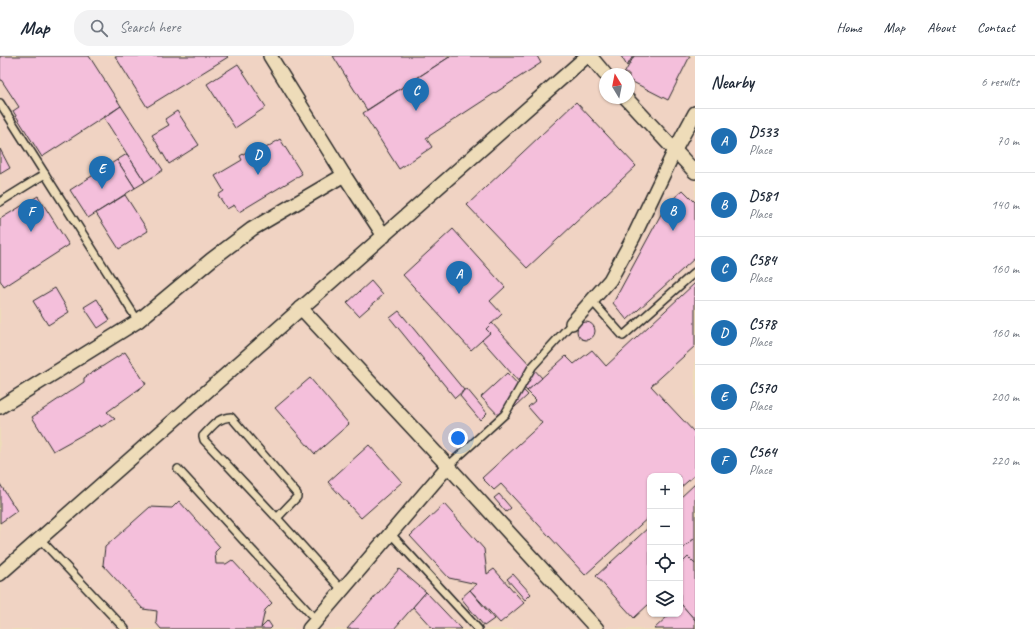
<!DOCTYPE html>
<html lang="en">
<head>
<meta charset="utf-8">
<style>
	body { margin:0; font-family:Caveat,sans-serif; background:#f2f2f3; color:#1f2937 }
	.controls { position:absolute; right:12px; bottom:12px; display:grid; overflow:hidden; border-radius:8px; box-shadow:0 1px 3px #0004 }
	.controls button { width:36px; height:36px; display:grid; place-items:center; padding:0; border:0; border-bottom:1px solid #e0e1e3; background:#fff; color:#1f2937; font:20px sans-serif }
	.compass { position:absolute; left:599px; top:12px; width:36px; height:36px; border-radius:50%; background:#fff; box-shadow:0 1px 3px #0004; rotate:350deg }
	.you { position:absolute; left:458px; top:382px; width:14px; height:14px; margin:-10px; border:3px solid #fff; border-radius:50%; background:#1a73e8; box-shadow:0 0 0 6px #1a73e833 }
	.badge { display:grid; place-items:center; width:26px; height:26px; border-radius:50%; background:#1f6fb2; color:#fff; font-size:13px; font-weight:700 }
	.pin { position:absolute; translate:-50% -33px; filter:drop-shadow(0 1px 2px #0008) }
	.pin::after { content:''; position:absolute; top:21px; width:14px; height:12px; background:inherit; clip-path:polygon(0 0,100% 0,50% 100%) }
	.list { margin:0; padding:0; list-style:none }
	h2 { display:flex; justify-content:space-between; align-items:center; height:52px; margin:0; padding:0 16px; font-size:17px }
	h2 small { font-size:13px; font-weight:400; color:#747a83 }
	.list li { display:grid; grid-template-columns:26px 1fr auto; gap:12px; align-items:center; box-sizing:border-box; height:64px; padding:0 16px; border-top:1px solid #e0e1e3 }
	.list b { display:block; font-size:15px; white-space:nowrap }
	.list p { margin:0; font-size:13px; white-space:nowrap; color:#747a83 }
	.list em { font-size:13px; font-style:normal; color:#747a83 }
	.icon { flex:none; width:22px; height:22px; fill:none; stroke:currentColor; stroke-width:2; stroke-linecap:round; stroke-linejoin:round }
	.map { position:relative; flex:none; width:695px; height:573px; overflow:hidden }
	header { display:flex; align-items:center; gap:24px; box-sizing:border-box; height:56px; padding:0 20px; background:#fff; border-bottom:1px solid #e0e1e3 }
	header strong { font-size:19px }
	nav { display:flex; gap:22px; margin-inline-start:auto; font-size:14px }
	.search { width:280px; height:36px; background:#f2f2f3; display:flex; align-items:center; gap:10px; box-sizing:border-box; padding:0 14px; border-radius:16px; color:#747a83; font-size:15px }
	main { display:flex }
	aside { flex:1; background:#fff }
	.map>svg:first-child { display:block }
</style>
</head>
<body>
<header>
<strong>Map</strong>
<div class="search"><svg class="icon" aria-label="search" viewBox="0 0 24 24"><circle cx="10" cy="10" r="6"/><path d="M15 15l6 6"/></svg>Search here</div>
<nav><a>Home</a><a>Map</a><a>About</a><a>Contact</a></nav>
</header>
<main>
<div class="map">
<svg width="695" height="573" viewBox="0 0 695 573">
	<rect width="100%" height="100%" fill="#eedcb9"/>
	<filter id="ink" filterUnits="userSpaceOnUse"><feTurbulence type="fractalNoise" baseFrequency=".025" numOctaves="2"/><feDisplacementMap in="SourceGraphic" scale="8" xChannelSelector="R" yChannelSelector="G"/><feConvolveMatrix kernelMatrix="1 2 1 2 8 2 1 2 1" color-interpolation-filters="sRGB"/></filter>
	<g filter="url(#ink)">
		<path fill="#f0d3c3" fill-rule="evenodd" d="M0,0H695V573H0ZM605,18H629V42H605ZM650,420H680V558H650Z"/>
		<g fill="#f4bfdb" stroke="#2b2b2b">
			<polygon points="0,0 89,0 121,50 42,101 13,55 19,51 0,22"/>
			<polygon points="115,0 227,0 228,1 147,51"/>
			<polygon points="333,0 451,0 367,54"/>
			<polygon points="451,0 537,0 541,7 426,82 432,91 399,113 363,57"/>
			<polygon points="621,0 633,0 627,10"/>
			<polygon points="634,0 690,0 668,44 629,24 629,18 624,18"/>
			<polygon points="238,8 266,51 235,72 207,28"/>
			<polygon points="576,46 636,110 527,212 467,149"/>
			<polygon points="121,50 163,114 145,126 104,62"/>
			<polygon points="177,55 199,89 169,108 152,79 169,69 165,63"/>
			<polygon points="280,83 302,118 239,156 234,149 227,153 218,139 224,135 215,120 242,104 240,100 248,95 252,101"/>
			<polygon points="0,93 10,112 0,118"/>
			<polygon points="127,98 145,126 135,132 117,104"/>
			<polygon points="117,104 135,132 88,162 70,134"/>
			<polygon points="683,134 695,146 695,202 627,264 613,247 666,149"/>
			<polygon points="125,139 148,175 119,193 96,157"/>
			<polygon points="38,140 69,189 4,231 0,224 0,163"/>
			<polygon points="453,173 505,231 490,245 502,258 486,273 490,277 471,294 403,219"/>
			<polygon points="371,225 383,239 359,260 347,247"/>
			<polygon points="695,227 695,290 651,330 695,377 695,419 680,432 680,420 650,420 650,460 585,519 501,428 494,434 482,422 542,367 528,351 536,344 527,335 566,300 574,308 592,294 606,310"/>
			<polygon points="55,232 69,256 48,269 33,245"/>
			<polygon points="97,243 110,264 98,272 84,251"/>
			<polygon points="399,255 464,334 455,342 390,262"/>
			<circle cx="586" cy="275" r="9"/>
			<polygon points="492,267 542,322 527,335 482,284 490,277 486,273"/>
			<polygon points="125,296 146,328 107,356 115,363 101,371 100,369 53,395 32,361 84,326 84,322"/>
			<polygon points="507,317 528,339 502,363 481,341"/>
			<polygon points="310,322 349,368 315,398 275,352"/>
			<polygon points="467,333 487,357 480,364 460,340 464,334"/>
			<polygon points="369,389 402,426 361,462 328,426"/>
			<polygon points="0,428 17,455 0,467"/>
			<polygon points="695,428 695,482 680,495 680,442"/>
			<polygon points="499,438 511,452 506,456 494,442"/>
			<polygon points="179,445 220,491 215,496 216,508 226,508 232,504 272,547 265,554 261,572 268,565 272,571 270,573 161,573 156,567 157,555 143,553 103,509 105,491 150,451 172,452"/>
			<polygon points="444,448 484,493 487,518 494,513 524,547 500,567 470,534 477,528 449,522 410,480"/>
			<polygon points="650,470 650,547 634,562 596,520"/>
			<polygon points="695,482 695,508 688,501 680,509 680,495"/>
			<polygon points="688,501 695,508 695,564 680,547 680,509"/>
			<polygon points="399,513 426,536 394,573 347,573"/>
			<polygon points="513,518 531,538 525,544 507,523"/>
			<polygon points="470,534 494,563 484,570 461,542"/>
			<polygon points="426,536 461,573 433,573 413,551"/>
			<polygon points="681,548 695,564 695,573 654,573 670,558 680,558"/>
		</g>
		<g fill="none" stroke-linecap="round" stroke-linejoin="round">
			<defs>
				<g id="service">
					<polyline points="0,47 138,265"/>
					<polyline points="0,146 45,118"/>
					<polyline points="592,245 623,280 695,216"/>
					<polyline points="448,410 505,358 532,311 572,267"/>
					<polyline points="178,413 316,564"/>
					<path d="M277,462L204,384L203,380C213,370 217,362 231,361L297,438V441L277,462L342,534"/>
					<polyline points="390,477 478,573"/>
					<polyline points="39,482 125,573"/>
				</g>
				<g id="minor">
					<polyline points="270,0 344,119 384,180"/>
					<polyline points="590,0 605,18"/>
					<polyline points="626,42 695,116"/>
					<polyline points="301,252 448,410 597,573"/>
					<polyline points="572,267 610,224 633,182 675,94 695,57"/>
					<polyline points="0,351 138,265 211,204 252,173 344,119"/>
					<polyline points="0,518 587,0"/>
					<polyline points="309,573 448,410"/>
				</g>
			</defs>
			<use href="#service" stroke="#2b2b2b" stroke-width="10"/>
			<use href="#minor" stroke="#2b2b2b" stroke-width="16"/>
			<use href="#service" stroke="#eedcb9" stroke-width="7"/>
			<use href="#minor" stroke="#eedcb9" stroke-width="13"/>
		</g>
	</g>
</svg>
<div class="controls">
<button>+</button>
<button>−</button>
<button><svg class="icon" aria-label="locate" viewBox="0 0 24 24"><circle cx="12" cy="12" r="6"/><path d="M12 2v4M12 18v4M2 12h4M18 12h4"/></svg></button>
<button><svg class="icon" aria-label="layers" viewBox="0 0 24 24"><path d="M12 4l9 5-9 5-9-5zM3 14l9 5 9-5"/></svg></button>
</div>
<svg class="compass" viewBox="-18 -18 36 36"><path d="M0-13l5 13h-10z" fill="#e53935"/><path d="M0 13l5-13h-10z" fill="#747a83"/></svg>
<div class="you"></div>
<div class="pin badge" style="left:459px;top:238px">A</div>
<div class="pin badge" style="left:673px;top:175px">B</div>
<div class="pin badge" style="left:416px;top:55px">C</div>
<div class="pin badge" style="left:258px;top:119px">D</div>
<div class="pin badge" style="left:102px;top:133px">E</div>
<div class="pin badge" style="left:31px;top:176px">F</div>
</div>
<aside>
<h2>Nearby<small>6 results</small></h2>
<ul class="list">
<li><span class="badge">A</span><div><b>D533</b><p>Place</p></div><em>70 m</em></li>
<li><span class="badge">B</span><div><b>D581</b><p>Place</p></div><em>140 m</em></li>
<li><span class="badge">C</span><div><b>C584</b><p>Place</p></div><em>160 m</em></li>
<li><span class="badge">D</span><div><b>C578</b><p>Place</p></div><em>160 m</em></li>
<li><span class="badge">E</span><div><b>C570</b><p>Place</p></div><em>200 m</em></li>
<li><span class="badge">F</span><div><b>C564</b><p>Place</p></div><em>220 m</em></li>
</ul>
</aside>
</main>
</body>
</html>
